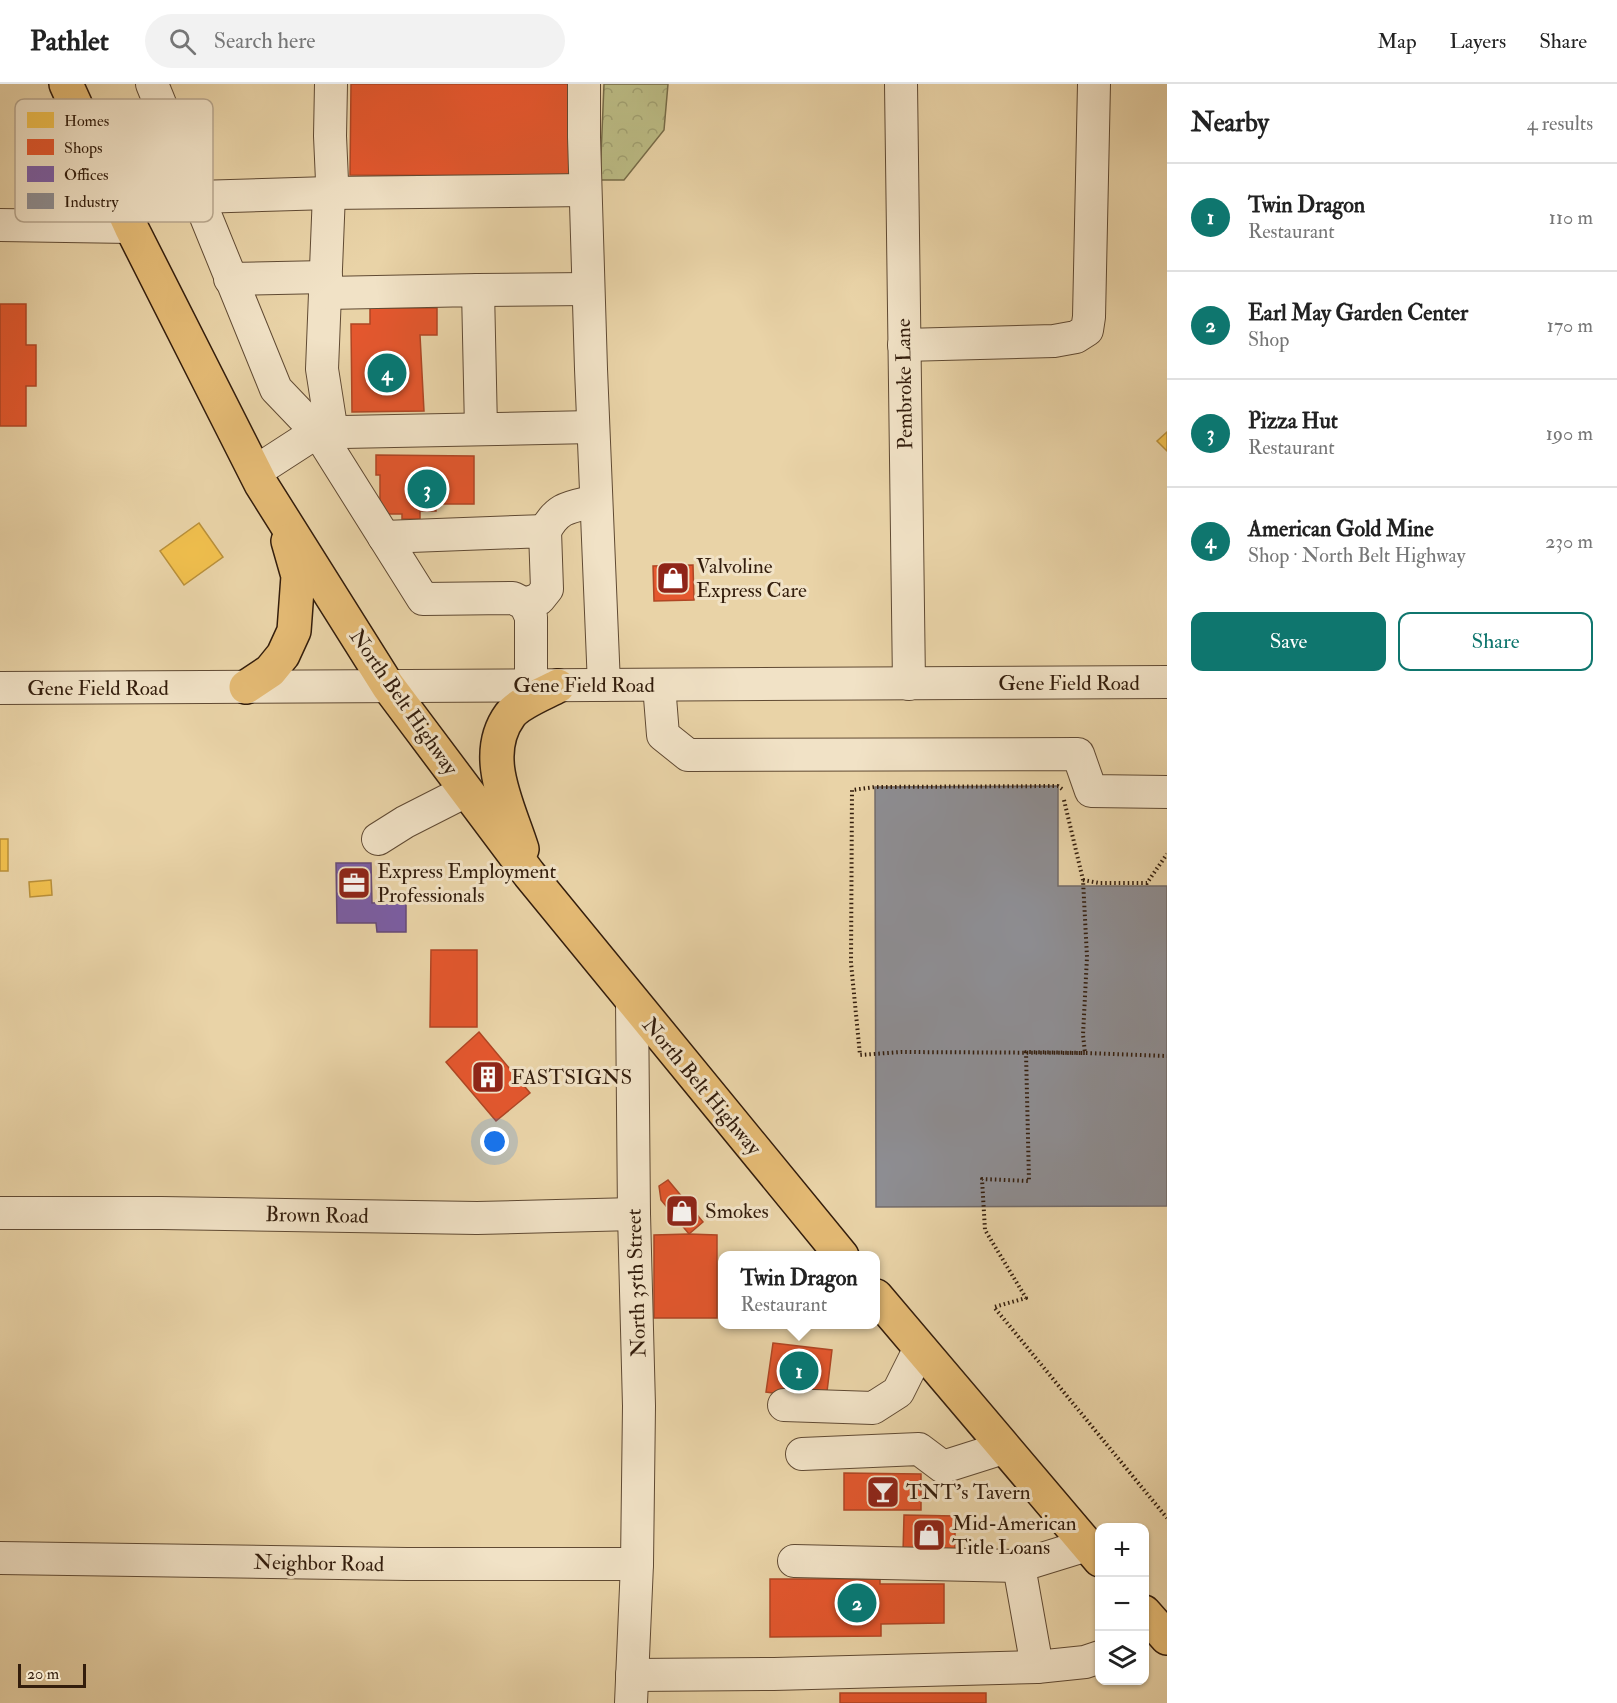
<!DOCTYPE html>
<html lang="en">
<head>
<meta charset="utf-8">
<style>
	body { margin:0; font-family:"IM FELL Double Pica",serif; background:#f2f2f2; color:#222 }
	.controls { position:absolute; right:18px; bottom:18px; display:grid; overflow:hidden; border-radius:12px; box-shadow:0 2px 4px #0004 }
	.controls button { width:54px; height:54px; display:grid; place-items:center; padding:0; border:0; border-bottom:2px solid #e0e0e0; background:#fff; color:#222; font:30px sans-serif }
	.scale { position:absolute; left:18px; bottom:15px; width:68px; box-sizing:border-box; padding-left:6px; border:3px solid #331d0c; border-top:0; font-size:16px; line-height:21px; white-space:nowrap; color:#331d0c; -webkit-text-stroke:4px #f1e2c6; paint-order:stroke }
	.you { position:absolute; left:495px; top:1058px; width:21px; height:21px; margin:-15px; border:4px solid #fff; border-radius:50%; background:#1a73e8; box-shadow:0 0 0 9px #1a73e833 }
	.badge { display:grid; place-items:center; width:39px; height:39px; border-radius:50%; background:#0f766e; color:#fff; font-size:20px; font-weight:700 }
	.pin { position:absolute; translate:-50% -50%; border:3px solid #fff; box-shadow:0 2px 6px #0006 }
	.popup { position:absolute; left:718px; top:1167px; width:162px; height:78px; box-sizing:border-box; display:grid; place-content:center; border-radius:12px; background:#fff; filter:drop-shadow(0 2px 4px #0005); font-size:20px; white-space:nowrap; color:#767676 }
	.popup b { font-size:22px; color:#222 }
	.popup::after { content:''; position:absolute; left:50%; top:100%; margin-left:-12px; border:12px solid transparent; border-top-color:#fff }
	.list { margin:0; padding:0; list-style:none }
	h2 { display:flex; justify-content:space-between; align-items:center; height:78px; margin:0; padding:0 24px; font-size:26px }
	h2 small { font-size:20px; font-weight:400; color:#767676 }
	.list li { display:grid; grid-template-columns:39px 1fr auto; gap:18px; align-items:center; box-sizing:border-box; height:108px; padding:0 24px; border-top:2px solid #e0e0e0 }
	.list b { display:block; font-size:22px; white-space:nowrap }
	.list p { margin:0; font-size:20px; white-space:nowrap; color:#767676 }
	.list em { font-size:20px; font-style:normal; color:#767676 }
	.actions { display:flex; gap:12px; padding:18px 24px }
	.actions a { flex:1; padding:14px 0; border:2px solid #0f766e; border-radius:12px; text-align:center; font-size:21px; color:#0f766e }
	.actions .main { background:#0f766e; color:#fff }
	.icon { flex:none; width:33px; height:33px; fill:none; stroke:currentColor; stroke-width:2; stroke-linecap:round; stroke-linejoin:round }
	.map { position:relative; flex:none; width:1167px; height:1619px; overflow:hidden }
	header { display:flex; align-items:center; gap:36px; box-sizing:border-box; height:84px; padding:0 30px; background:#fff; border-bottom:2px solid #e0e0e0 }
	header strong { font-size:28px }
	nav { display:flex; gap:33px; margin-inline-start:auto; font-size:21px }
	.search { width:420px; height:54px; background:#f2f2f2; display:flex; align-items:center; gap:15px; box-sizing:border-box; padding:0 21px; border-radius:33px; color:#767676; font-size:22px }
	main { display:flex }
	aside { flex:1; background:#fff }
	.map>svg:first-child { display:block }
</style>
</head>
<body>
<header>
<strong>Pathlet</strong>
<div class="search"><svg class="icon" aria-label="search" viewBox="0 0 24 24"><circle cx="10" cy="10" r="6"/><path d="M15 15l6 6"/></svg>Search here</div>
<nav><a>Map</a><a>Layers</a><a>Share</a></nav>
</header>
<main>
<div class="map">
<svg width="1167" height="1619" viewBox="0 0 1167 1619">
	<defs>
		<pattern id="forest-crowns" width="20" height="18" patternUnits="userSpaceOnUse" patternTransform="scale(1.5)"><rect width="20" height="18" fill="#bbbb84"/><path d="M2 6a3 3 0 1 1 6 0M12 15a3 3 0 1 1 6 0" fill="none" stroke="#a1a071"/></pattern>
	</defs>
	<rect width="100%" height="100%" fill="#e9d3a7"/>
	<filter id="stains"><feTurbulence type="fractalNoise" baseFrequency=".00333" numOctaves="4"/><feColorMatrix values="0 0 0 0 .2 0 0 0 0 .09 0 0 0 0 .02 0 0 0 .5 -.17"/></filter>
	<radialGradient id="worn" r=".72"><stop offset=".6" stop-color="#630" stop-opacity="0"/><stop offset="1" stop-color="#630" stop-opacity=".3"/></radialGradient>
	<polygon fill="url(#forest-crowns)" stroke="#776c48" stroke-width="1.5" points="604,0 668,0 664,46 624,96 600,96"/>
	<g fill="#f2c14e" stroke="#b9903a" stroke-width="1.5">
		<polygon points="1167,348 1167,367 1157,357"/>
		<polygon points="199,439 223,473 184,501 160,467"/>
		<rect x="0" y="755" width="8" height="32"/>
		<polygon points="51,796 52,811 30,813 29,798"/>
	</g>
	<g fill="#e4572e" stroke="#af4624" stroke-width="1.5">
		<polygon points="351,0 574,0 574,92 350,91"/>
		<polygon points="0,220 26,220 26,261 36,261 36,302 26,302 26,342 0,342"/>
		<polygon points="370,224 437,224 437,251 420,251 424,327 352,328 351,240 370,240"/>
		<polygon points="376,371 474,372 474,420 436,420 436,427 420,427 420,435 402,435 402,430 380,430 380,391 376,391"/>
		<polygon points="693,481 694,516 654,517 653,482"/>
		<polygon points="431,866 477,866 477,943 430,943"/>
		<polygon points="479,948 530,1009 496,1037 446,978"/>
		<polygon points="668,1096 703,1138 689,1150 661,1116 659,1102"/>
		<polygon points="689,1150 717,1151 717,1234 654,1234 654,1151"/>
		<polygon points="773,1259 832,1266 826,1316 766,1308"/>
		<polygon points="844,1389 921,1390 921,1426 844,1426"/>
		<polygon points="904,1431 955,1432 955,1470 903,1469"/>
		<polygon points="770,1495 880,1495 880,1500 944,1500 944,1539 881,1540 881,1552 770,1553"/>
		<rect x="840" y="1609" width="146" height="10"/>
	</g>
	<polygon fill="#7b5ea7" stroke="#654a78" stroke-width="1.5" points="336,779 371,779 372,819 406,818 406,848 377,848 376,839 337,839"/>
	<polygon fill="#8d8d92" stroke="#726b6a" stroke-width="1.5" points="1058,702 1058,802 1167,802 1167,1122 876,1123 875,703"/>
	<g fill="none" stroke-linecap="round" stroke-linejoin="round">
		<defs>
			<g id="minor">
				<polyline points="152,0 276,305 320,351 423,515 513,514 525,520 531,533 531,602"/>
				<polyline points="331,0 330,52 332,97 329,109 322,285 332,349"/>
				<polyline points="584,0 584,53 591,285 604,601"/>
				<polyline points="901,0 909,600"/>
				<polyline points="197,113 329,109 585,106"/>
				<polyline points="0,141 131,143"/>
				<polyline points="230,195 326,193"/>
				<polyline points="478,206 588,205"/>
				<polyline points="326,209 478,206 481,345"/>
				<polyline points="904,261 1054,257 1076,253 1087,246 1089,233 1094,0"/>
				<polyline points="255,388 306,355 320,351 343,348 593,343"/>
				<path d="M545,447C558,422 571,423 596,417"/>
				<polyline points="384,453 545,447 547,505 539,515 525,520"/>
				<polyline points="659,601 663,651 688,671 1078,670 1091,707 1167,708"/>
				<polyline points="0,604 1167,598"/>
				<polyline points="378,755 405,738 466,707"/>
				<polyline points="0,1129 162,1129 477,1134 634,1130"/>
				<polyline points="784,1321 873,1324 898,1308 919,1266"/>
				<polyline points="802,1370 919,1365 943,1383 1003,1364"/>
				<polyline points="1087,1461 1019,1482 1037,1583 1085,1578 1100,1573"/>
				<polyline points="0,1474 407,1480 637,1480"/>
				<polyline points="794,1477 1019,1482"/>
				<polyline points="632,1591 774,1590 1037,1583"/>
				<polyline points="631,1619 637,1480 639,1322 634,1130 632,917"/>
			</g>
			<g id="major">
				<polyline points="66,0 131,143 261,400 388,602 529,790 842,1172"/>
				<polyline points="246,603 270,587 283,571 294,547 298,492 288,457"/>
				<path d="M522,765C509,723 480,672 510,631C519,619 545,609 558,602"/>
				<polyline points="876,1212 1100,1476"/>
				<polyline points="1144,1528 1167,1554"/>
			</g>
		</defs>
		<use href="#minor" stroke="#604a33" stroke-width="34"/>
		<use href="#major" stroke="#331d0c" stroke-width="36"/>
		<g stroke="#331d0c" stroke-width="4" stroke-dasharray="1.5 3" stroke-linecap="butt">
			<polyline points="1062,705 1058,702 875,703 852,706 851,879 860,971 901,968 1085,969 1026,968 1029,1097 982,1095 985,1146 1026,1214 994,1223 1167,1434"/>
			<polyline points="1064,716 1083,796 1087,873 1083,951 1085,969 1167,972"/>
			<polyline points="1083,796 1099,799 1147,799 1167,770"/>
		</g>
		<use href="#minor" stroke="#f1e2c6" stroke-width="32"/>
		<use href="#major" stroke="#e4ba74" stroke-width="33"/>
	</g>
	<defs>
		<symbol id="shop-square" viewBox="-11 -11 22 22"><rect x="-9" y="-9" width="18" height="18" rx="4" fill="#8f2418" stroke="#f1e2c6"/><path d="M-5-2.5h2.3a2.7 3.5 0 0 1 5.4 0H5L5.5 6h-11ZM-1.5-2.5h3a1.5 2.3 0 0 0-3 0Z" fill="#fff"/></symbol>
		<symbol id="office-square" viewBox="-11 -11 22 22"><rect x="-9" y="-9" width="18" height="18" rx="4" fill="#8f2418" stroke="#f1e2c6"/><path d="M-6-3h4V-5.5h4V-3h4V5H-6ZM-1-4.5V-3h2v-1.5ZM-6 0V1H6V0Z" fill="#fff"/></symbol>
		<symbol id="building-square" viewBox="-11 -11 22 22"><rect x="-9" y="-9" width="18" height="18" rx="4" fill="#8f2418" stroke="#f1e2c6"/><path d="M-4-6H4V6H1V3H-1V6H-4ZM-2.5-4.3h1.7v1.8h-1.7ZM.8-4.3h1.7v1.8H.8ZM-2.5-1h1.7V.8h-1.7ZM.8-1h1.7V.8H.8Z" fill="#fff"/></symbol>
		<symbol id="bar-square" viewBox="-11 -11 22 22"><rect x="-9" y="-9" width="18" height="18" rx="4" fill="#8f2418" stroke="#f1e2c6"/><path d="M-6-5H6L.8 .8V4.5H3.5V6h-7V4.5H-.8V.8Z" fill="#fff"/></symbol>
	</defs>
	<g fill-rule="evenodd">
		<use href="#shop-square" x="654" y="475" width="38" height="38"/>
		<use href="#office-square" x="335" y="780" width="38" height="38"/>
		<use href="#building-square" x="469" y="974" width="38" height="38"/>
		<use href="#shop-square" x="663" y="1108" width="38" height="38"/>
		<use href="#bar-square" x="864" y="1389" width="38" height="38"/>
		<use href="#shop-square" x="910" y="1432" width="38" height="38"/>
	</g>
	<g text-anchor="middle" stroke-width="6" stroke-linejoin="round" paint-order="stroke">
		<g font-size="21" fill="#331d0c" stroke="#f1e2c6">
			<text transform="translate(904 300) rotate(-91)" y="7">Pembroke Lane</text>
			<text x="1069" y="606">Gene Field Road</text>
			<text x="584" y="608">Gene Field Road</text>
			<text x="98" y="611">Gene Field Road</text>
			<text transform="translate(404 618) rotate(55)" y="7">North Belt Highway</text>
			<text transform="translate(702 1002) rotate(50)" y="7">North Belt Highway</text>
			<text transform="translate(317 1131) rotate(1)" y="7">Brown Road</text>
			<text transform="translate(636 1199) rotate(-92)" y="7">North 35th Street</text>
			<text transform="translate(319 1479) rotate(1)" y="7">Neighbor Road</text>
		</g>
		<g font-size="21" fill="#331d0c" stroke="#f1e2c6" text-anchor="start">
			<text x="696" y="489">Valvoline<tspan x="696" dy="24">Express Care</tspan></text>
			<text x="377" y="794">Express Employment<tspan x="377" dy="24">Professionals</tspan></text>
			<text x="511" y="1000">FASTSIGNS</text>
			<text x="705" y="1134">Smokes</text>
			<text x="906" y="1415">TNT's Tavern</text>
			<text x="952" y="1446">Mid-American<tspan x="952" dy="24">Title Loans</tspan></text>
		</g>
	</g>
	<rect x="15" y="15" width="198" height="123" rx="9" fill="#f1e2c6" stroke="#b8a78e" stroke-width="1.5"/>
	<rect x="27" y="28" width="27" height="16" fill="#f2c14e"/>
	<rect x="27" y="55" width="27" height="16" fill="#e4572e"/>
	<rect x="27" y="82" width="27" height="16" fill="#7b5ea7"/>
	<rect x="27" y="109" width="27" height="16" fill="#8d8d92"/>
	<g font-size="16" fill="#331d0c">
		<text x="64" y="42">Homes</text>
		<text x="64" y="69">Shops</text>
		<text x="64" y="96">Offices</text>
		<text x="64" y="123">Industry</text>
	</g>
	<rect width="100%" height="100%" filter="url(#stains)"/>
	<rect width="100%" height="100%" fill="url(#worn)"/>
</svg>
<div class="controls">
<button>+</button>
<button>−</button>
<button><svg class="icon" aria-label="layers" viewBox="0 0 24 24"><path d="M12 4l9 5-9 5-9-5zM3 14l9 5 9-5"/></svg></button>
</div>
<div class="scale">20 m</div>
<div class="you"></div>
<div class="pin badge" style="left:799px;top:1287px">1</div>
<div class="popup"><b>Twin Dragon</b>Restaurant</div>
<div class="pin badge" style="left:857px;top:1519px">2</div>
<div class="pin badge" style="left:427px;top:405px">3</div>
<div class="pin badge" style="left:387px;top:289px">4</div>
</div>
<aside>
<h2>Nearby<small>4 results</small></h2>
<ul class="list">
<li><span class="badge">1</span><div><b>Twin Dragon</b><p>Restaurant</p></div><em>110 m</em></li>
<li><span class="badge">2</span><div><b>Earl May Garden Center</b><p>Shop</p></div><em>170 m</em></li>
<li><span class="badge">3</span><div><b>Pizza Hut</b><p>Restaurant</p></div><em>190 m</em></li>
<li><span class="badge">4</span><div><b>American Gold Mine</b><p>Shop · North Belt Highway</p></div><em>230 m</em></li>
</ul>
<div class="actions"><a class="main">Save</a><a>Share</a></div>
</aside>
</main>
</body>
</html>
